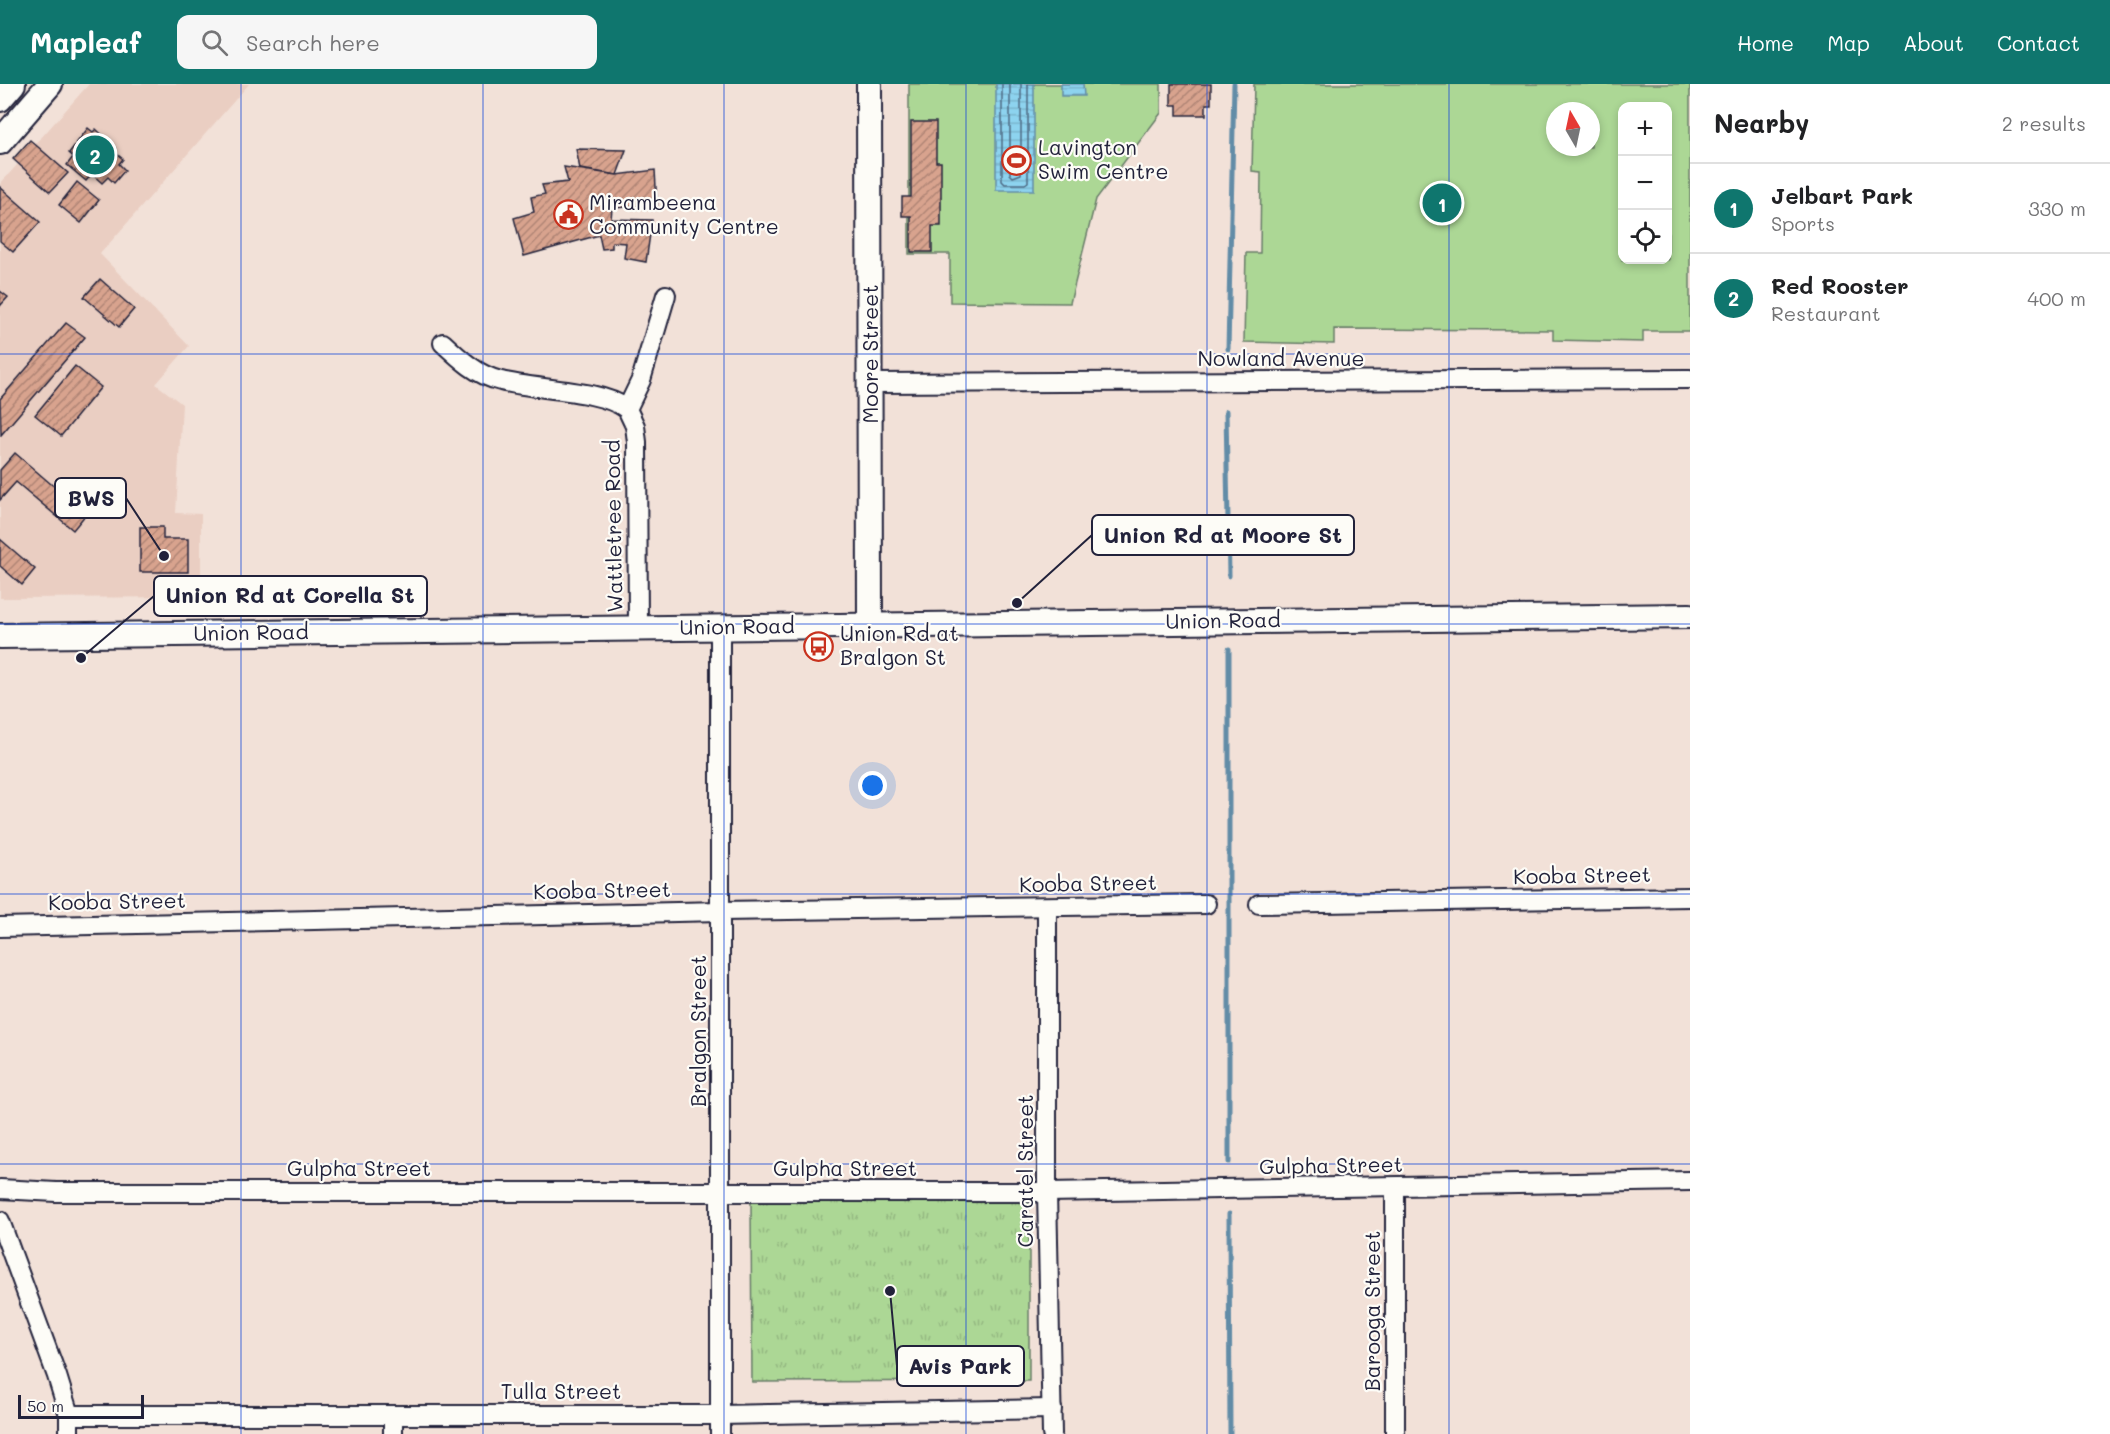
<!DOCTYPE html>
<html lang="en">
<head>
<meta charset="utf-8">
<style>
	body { margin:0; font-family:Mali,sans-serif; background:#f6f6f6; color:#202124 }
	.controls { position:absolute; right:18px; top:18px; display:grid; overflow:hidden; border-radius:12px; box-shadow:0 3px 9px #0003 }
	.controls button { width:54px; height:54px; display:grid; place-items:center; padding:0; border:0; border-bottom:2px solid #e0e0e0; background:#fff; color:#202124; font:30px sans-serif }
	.compass { position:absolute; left:1546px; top:18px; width:54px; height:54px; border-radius:50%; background:#fff; box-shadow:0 3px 9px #0003; rotate:351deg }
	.scale { position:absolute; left:18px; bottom:15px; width:126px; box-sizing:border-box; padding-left:6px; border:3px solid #22223b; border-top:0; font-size:16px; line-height:21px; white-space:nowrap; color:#22223b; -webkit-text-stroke:4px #fdfcf7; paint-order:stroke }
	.you { position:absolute; left:873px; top:702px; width:21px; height:21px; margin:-15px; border:4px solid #fff; border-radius:50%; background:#1a73e8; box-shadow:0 0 0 9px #1a73e833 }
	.badge { display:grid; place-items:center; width:39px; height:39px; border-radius:50%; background:#0f766e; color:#fff; font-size:20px; font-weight:700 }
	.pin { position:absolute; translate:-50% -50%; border:3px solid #fff; box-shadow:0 2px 6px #0006 }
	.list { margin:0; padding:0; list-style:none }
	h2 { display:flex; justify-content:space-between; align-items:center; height:78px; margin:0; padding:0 24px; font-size:26px }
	h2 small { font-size:20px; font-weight:400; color:#757577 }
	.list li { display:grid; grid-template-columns:39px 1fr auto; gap:18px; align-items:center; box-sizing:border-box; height:90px; padding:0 24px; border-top:2px solid #e0e0e0 }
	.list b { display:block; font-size:22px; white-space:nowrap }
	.list p { margin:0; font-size:20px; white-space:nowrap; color:#757577 }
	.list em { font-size:20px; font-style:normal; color:#757577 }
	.icon { flex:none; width:33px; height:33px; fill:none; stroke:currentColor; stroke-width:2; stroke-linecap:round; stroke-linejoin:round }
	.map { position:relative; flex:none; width:1690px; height:1350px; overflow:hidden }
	header { display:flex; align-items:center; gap:36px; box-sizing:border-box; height:84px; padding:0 30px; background:#0f766e; color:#fff }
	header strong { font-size:28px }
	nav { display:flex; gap:33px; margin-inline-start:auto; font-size:21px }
	.search { width:420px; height:54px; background:#f6f6f6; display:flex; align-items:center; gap:15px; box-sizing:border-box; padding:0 21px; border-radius:12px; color:#757577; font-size:22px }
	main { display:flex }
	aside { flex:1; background:#fff }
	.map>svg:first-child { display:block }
</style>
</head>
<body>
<header>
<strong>Mapleaf</strong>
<div class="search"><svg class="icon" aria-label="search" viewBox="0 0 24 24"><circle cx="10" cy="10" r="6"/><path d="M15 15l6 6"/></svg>Search here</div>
<nav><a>Home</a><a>Map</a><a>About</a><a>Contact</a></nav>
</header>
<main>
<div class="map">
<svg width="1690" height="1350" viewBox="0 0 1690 1350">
	<defs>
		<pattern id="park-tufts" width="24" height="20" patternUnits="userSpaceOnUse" patternTransform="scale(1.5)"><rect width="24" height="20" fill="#acd795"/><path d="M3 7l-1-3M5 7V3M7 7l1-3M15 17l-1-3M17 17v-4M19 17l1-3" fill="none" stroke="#94b881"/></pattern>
		<pattern id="water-rules" width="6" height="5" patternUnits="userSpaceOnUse" patternTransform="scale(1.5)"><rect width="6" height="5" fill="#8dd3ef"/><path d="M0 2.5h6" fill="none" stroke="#79b5ce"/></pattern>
		<pattern id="building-hatch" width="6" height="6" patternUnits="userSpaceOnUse" patternTransform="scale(1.5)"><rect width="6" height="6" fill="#d8a38e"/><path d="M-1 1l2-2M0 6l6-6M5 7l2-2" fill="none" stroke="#af8475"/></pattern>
	</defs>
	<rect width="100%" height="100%" fill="#f2e1d8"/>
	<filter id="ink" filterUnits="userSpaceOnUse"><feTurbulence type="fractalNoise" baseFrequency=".0167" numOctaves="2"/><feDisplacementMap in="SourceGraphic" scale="12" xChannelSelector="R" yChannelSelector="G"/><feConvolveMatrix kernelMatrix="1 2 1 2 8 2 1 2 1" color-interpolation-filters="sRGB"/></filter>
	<g filter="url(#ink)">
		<polygon fill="#eacec2" points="89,0 249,0 100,170 189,262 156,300 182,320 176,429 201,430 201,492 213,493 213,513 0,514 0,100"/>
		<g fill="#acd795" stroke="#677c68" stroke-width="1.5" fill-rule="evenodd">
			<polygon points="909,0 1161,0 1161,29 1096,115 1070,219 950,218 950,170 909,170"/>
			<path d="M1254,0H1690V247H1643V258L1553,256V246L1334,245V260L1244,258L1246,169H1260L1261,88L1252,87ZM1622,22H1668V176H1622ZM1555,27H1591V63H1555Z"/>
		</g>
		<polygon fill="url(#park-tufts)" stroke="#677c68" stroke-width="1.5" points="751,1117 1029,1117 1029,1297 752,1298"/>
		<g fill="url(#water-rules)" stroke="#628ca7" stroke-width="1.5">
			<rect x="996" y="0" width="38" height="106"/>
			<polygon points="1061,0 1083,0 1084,12 1061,12"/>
		</g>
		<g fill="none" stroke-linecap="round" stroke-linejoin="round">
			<g stroke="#4d6983" stroke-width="1.5">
				<polyline points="1002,0 1002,97 1005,100 1025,100 1028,98 1028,0"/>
				<polyline points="1010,0 1010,90 1013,93 1021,90 1021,0"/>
			</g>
			<g stroke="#628ca7" stroke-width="5">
				<polyline points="1228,265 1234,0"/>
				<polyline points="1226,327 1229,492"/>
				<polyline points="1229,1078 1229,565"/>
				<polyline points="1229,1130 1230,1350"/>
			</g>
		</g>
		<g fill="url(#building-hatch)" stroke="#22223b" stroke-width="1.5">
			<polygon points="1171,0 1211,0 1211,20 1206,20 1206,31 1177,31 1177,21 1171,21"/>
			<polygon points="911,38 936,38 936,78 941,78 941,142 932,142 932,168 911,168 911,132 902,132 902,113 911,113"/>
			<polygon points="88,44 93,48 96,45 116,64 113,67 123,75 119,80 125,86 114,99 108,93 102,99 69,69"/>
			<polygon points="30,56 68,89 50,108 13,75"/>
			<polygon points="576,65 626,66 617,91 580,85"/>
			<polygon points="73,73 92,90 86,97 67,81"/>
			<polygon points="564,83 617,91 655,86 657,121 612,124 611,135 652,136 646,178 624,174 626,159 612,158 612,164 602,165 599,151 524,172 514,134 534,128 531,113 545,110 542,101 568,98"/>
			<polygon points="77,98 99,116 81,139 59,121"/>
			<polygon points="0,103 40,138 13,168 0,157"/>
			<polygon points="100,195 134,225 119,243 84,213"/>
			<polygon points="0,207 8,213 0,222"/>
			<polygon points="66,239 85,253 1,351 0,315"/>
			<polygon points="75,282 101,303 61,352 35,331"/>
			<polygon points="15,369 86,430 73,446 16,398 0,416 0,386"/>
			<polygon points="140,443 163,443 163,455 188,455 188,488 140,488"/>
			<polygon points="0,455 35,485 22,501 0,482"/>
		</g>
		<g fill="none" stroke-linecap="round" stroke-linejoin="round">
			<defs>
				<g id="street">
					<path d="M443,259C459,274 478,292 501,297C535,306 601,305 627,325L635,342L637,358L638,544"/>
					<polyline points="871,299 1690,295"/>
					<polyline points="627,325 641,296 666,211"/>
					<polyline points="720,543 720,1350"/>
					<polyline points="1259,820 1690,813"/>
					<polyline points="1047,824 1047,1108 1052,1350"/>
					<polyline points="0,843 721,827 1206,820"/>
					<polyline points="1395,1103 1395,1350"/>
					<polyline points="0,1105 56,1108 1047,1108 1690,1097"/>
					<polyline points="0,1137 57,1292 69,1331 69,1350"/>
					<polyline points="69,1331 720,1331 1052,1325"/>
					<polyline points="393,1331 393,1350"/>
				</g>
				<g id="secondary">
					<polyline points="869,0 870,541"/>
					<polyline points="0,15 13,0"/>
					<polyline points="0,58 50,0"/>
					<polyline points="0,552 1690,532"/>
				</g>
			</defs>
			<use href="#street" stroke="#22223b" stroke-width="22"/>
			<use href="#secondary" stroke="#22223b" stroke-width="28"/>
			<use href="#street" stroke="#fdfcf7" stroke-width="18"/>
			<use href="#secondary" stroke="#fdfcf7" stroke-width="24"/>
		</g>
	</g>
	<path fill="none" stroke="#1d4ed8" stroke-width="1.5" stroke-opacity="0.55" d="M241,0V1350M483,0V1350M724,0V1350M966,0V1350M1207,0V1350M1449,0V1350M0,270H1690M0,540H1690M0,810H1690M0,1080H1690"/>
	<defs>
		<symbol id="stadium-ring" viewBox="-11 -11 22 22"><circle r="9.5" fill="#fdfcf7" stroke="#c8321e" stroke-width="1.5"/><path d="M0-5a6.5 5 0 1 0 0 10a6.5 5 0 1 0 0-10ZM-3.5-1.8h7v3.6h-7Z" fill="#c8321e"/></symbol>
		<symbol id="civic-ring" viewBox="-11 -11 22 22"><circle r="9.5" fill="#fdfcf7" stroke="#c8321e" stroke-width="1.5"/><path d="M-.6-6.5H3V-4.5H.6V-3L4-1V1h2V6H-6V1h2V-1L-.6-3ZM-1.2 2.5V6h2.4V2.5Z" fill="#c8321e"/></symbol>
		<symbol id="bus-ring" viewBox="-11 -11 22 22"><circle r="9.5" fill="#fdfcf7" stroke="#c8321e" stroke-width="1.5"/><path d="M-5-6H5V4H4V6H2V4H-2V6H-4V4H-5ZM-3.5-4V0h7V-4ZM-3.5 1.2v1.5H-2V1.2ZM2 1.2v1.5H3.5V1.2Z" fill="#c8321e"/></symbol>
	</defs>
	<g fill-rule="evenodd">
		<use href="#stadium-ring" x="1000" y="60" width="33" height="33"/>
		<use href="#civic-ring" x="552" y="114" width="33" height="33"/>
		<use href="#bus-ring" x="802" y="546" width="33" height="33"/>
	</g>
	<g text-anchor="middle" stroke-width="4.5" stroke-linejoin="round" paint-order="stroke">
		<g font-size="21" fill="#22223b" stroke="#fdfcf7" text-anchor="start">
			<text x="1038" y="71">Lavington<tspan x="1038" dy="24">Swim Centre</tspan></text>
			<text x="589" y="126">Mirambeena<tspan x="589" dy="24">Community Centre</tspan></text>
			<text x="840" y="557">Union Rd at<tspan x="840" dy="24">Bralgon St</tspan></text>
		</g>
		<g font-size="21" fill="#22223b" stroke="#fdfcf7">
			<text transform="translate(871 270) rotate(-90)" y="7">Moore Street</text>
			<text x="1281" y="282">Nowland Avenue</text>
			<text transform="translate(614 442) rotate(-91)" y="7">Wattletree Road</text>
			<text transform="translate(1223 537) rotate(-1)" y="7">Union Road</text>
			<text transform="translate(737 543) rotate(-1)" y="7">Union Road</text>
			<text transform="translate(251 549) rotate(-1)" y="7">Union Road</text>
			<text transform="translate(1582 792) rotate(-1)" y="7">Kooba Street</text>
			<text transform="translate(1088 800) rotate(-1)" y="7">Kooba Street</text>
			<text transform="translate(602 807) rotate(-1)" y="7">Kooba Street</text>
			<text transform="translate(117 818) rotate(-1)" y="7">Kooba Street</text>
			<text transform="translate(699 947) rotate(-90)" y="7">Bralgon Street</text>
			<text transform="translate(1331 1082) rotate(-1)" y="7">Gulpha Street</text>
			<text x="359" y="1092">Gulpha Street</text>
			<text x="845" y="1092">Gulpha Street</text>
			<text transform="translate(1026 1087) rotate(-90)" y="7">Caratel Street</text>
			<text transform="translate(1373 1227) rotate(-90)" y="7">Barooga Street</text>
			<text x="561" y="1315">Tulla Street</text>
		</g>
	</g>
	<path fill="none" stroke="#22223b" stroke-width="2" d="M164 472L126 414M1017 519L1092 451M81 574L154 512M890 1207L897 1282"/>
	<g fill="#22223b" stroke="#fdfcf7" stroke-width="2">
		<circle cx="164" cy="472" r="6"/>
		<circle cx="1017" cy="519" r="6"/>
		<circle cx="81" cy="574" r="6"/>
		<circle cx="890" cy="1207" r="6"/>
	</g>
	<g fill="#fdfcf7" stroke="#22223b" stroke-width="2">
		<rect x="55" y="394" width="71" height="40" rx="6"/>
		<rect x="1092" y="431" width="262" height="40" rx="6"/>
		<rect x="154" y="492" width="273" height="40" rx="6"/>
		<rect x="897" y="1262" width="127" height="40" rx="6"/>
	</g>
	<g font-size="22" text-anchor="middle" font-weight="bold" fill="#22223b">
		<text x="91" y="422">BWS</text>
		<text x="1223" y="459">Union Rd at Moore St</text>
		<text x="290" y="519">Union Rd at Corella St</text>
		<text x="960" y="1290">Avis Park</text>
	</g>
</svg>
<div class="controls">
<button>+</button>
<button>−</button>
<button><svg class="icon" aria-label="locate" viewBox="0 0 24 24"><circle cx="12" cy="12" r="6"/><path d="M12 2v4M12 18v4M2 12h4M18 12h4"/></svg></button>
</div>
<svg class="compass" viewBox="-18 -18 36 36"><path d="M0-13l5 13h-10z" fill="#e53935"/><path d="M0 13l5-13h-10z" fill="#757577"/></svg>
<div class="scale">50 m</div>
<div class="you"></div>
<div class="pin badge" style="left:1442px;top:119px">1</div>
<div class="pin badge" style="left:95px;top:71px">2</div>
</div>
<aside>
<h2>Nearby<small>2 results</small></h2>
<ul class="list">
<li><span class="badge">1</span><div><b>Jelbart Park</b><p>Sports</p></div><em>330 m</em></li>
<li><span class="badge">2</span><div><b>Red Rooster</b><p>Restaurant</p></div><em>400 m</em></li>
</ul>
</aside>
</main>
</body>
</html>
